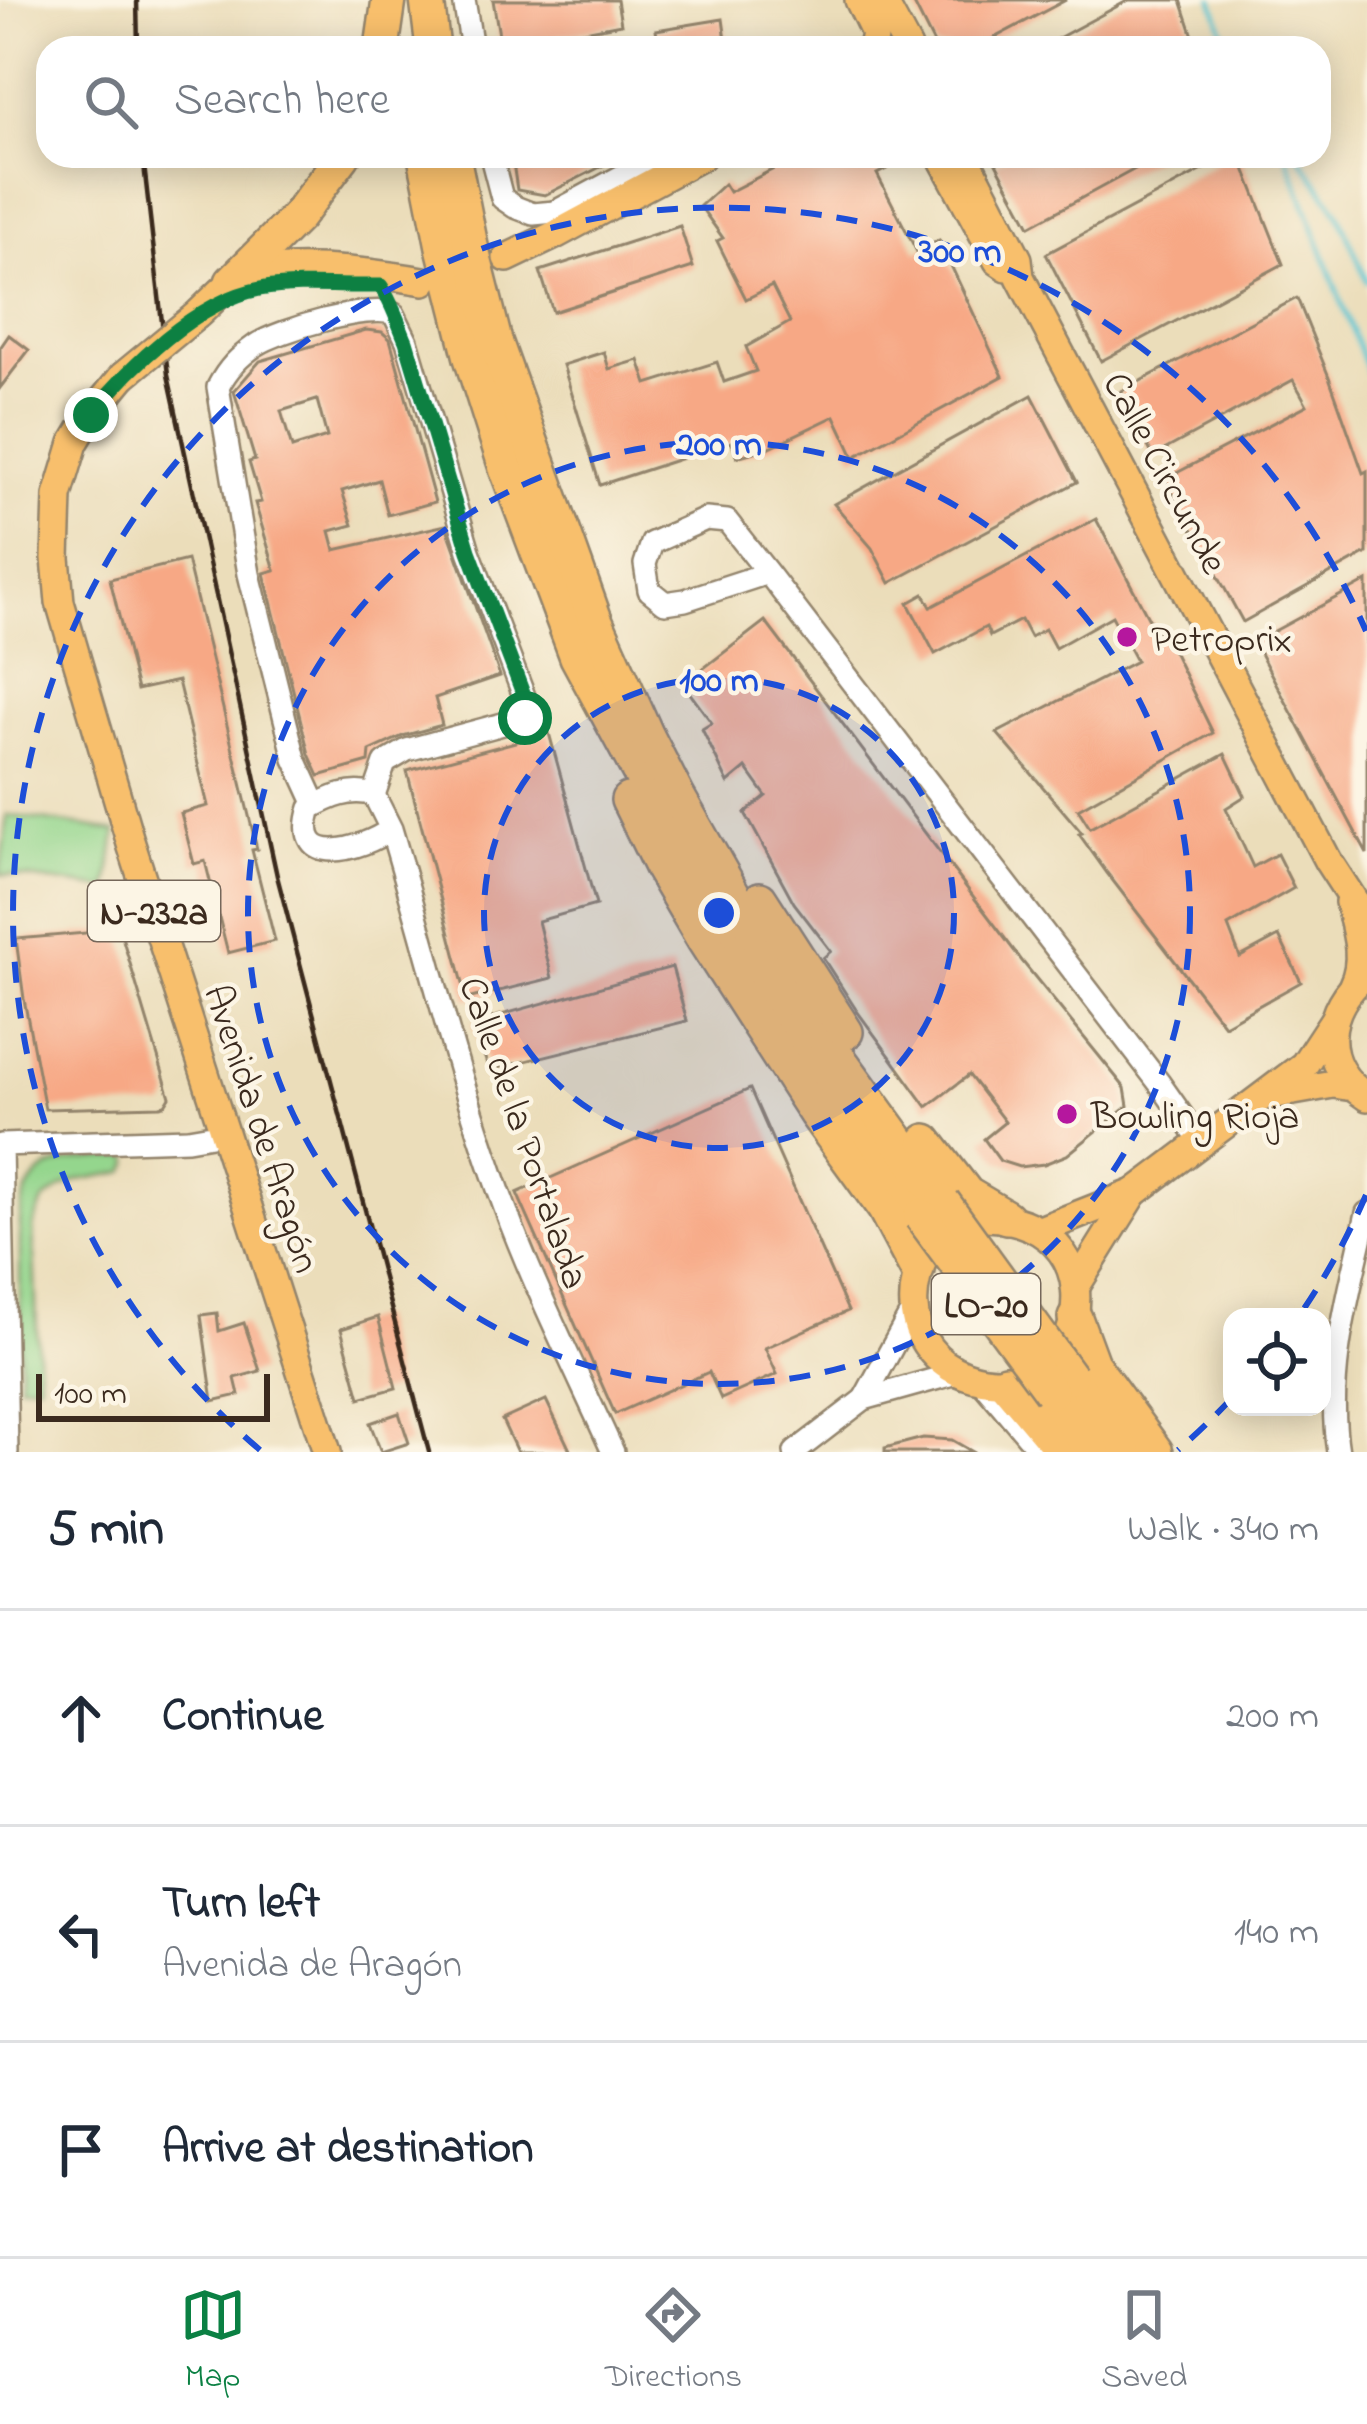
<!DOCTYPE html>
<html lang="en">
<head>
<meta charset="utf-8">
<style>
	body { margin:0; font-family:"Indie Flower",sans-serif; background:#f6f6f7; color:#1f2937 }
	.controls { position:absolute; right:36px; bottom:36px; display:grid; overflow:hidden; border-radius:24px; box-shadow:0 6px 30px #0003 }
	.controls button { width:108px; height:108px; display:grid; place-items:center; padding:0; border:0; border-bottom:3px solid #e0e1e3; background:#fff; color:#1f2937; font:60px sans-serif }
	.scale { position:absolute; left:36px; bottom:30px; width:234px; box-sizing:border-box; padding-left:12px; border:6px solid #3b2a1e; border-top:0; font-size:33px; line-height:42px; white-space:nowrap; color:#3b2a1e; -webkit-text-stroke:9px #fcf5e5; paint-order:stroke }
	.stop { position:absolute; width:36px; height:36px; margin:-27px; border:9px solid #0b8043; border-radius:50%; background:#fff }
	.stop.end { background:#0b8043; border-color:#fff; box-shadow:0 3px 12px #0008 }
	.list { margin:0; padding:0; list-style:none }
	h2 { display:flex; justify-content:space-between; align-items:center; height:156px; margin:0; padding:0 48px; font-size:51px }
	h2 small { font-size:39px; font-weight:400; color:#747a83 }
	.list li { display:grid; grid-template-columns:78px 1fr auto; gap:36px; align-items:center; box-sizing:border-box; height:216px; padding:0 48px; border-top:3px solid #e0e1e3 }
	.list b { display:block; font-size:45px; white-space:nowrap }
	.list p { margin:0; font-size:39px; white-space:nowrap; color:#747a83 }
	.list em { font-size:39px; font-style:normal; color:#747a83 }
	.icon { flex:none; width:66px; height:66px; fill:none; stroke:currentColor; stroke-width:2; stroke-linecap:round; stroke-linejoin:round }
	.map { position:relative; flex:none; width:1367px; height:1452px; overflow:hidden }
	.search { position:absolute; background:#fff; box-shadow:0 6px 30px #0003; left:36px; right:36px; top:36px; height:132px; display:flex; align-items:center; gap:30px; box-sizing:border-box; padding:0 42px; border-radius:36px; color:#747a83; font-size:45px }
	.sheet { height:804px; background:#fff }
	nav { display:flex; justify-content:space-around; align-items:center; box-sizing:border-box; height:168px; border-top:3px solid #e0e1e3; background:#fff; font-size:33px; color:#747a83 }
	nav a { display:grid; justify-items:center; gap:6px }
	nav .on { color:#0b8043 }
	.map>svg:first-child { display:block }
</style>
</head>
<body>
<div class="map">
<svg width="1367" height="1452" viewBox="0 0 1367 1452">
	<rect width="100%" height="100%" fill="#fcf5e5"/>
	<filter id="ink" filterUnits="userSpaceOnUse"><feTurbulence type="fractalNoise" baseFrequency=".00833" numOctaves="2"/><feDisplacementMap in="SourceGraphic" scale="24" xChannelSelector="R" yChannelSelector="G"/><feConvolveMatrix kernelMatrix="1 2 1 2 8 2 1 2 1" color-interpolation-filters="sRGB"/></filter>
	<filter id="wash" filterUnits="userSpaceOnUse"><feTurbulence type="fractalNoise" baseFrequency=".004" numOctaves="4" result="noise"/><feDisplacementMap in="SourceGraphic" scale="48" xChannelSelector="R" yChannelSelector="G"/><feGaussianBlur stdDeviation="2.7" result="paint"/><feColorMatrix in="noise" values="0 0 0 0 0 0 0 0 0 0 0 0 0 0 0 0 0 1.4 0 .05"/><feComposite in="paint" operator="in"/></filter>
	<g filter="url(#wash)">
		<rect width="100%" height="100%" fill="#ebddba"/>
		<g fill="#94d68d" stroke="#688056" stroke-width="3">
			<polygon points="7,815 116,831 108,889 0,874"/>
			<path d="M130,1156V1164L125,1172L78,1180L63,1187L43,1201L33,1227L39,1383L20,1384V1220C26,1153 77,1160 130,1156Z"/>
		</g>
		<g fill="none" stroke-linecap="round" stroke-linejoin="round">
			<g stroke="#59c5d2" stroke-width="4.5">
				<polyline points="1213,0 1229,48"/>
				<polyline points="1287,156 1367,371"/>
				<polyline points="1299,156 1338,212 1367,282"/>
			</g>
		</g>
		<g id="blocks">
			<g fill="#f7a885" fill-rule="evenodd">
				<polygon points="493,0 617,0 621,24 501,47"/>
				<polygon points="920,0 1066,0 975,48 936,48 914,4"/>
				<polygon points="1129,0 1181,0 1195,42 1183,48 1040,48"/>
				<polygon points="723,19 727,48 659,48 656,30"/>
				<polygon points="512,156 622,156 545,195 517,190"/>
				<polygon points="799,156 912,156 877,174 917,252 939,240 1003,376 854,457 835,416 768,448 737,457 732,442 600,485 563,365 604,352 609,369 639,360 647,384 717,362 724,382 756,371 746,347 790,322 772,286 746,299 717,241 723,238 700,206 724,184 729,192"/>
				<polygon points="1009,156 1159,156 1030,226 996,163"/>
				<polygon points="1229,156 1240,156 1283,264 1101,361 1046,254"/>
				<polygon points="680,226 693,267 553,312 540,271"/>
				<polygon points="1297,298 1329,377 1363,473 1367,471 1367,553 1243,622 1165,479 1307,405 1300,392 1293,380 1153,456 1120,392"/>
				<path d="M366,330L382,332L390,339L435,502L388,515L379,480L342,491L353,525L330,531L335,550L446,525L500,676L435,698L442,725L403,736L370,751L369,762L319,776L309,754L264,573L275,570L255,503L261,502L249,462L255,460L234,391L260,361ZM317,400L327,437L292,448L281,411Z"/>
				<polygon points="9,335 29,350 0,388 0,348"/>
				<polygon points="1032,395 1077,482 890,583 872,548 834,504"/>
				<polygon points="1096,519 1149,619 1165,645 1169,643 1213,733 1078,809 1090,828 1225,754 1245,796 1226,808 1253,867 1277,854 1294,888 1228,926 1240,957 1279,936 1301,982 1224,1025 1107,873 1079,834 1082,833 997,733 1136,661 1112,616 1055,648 1045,629 1030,637 1021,620 990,636 986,627 935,654 908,603 924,594 931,607"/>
				<polygon points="187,560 257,849 252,850 275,941 228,953 205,861 194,864 181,813 208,806 178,681 137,690 110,579"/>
				<polygon points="1367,581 1367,854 1254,642"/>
				<polygon points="765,621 1022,961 1125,1088 1128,1106 1067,1155 1044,1164 1019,1167 1000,1161 984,1139 1005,1122 969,1075 927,1107 857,1011 823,958 831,951 794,903 745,813 766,796 746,768 728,783 702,729 712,723 683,684"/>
				<polygon points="549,733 596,905 538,921 552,978 467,999 407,771"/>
				<polygon points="120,930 170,1097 165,1105 160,1106 45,1109 24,999 16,939"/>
				<polygon points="672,967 687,1021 489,1070 473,1023"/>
				<polygon points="750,1089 848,1311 765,1348 777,1374 721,1399 709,1372 615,1414 517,1193"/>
				<polygon points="217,1313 219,1331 244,1323 260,1371 235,1378 239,1395 213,1401 201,1315"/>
				<polygon points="378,1317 396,1388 360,1398 341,1329"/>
				<polygon points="546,1400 571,1452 517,1452 502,1420"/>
				<polygon points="399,1413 409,1443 381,1452 370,1423"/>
				<polygon points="923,1438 952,1440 973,1452 885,1452 885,1448"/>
			</g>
		</g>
	</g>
	<g filter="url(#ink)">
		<use href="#blocks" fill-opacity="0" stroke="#93846c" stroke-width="3"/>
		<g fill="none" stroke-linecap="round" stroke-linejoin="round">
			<defs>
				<g id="minor">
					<polyline points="464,0 472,48"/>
					<polyline points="491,156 502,198 515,207 533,214 555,212 659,156"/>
					<polyline points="768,573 685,600 665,603 649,590 645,564 652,543 706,519 727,521 768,573 1160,1084 1200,1141"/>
					<path d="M316,805L295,759L249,574L218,387C228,368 239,357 256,345C279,330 371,303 394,314L407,341L469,551L530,712L525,718L407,750L385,763L374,795"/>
					<path d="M391,829C362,850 291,871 311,808C331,797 351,788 374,795L391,829C429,955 459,1085 505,1208C536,1291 576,1371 613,1452"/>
					<polyline points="981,1381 1041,1452"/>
					<polyline points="864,1399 913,1309"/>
					<polyline points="7,1452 1,1145 188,1139 223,1133"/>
					<polyline points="795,1452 864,1399 957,1373"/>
					<path d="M1338,1452C1325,1371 1350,1292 1367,1213"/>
				</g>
				<g id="major">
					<polyline points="859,0 875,33 872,48"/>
					<polyline points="882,0 908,48"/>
					<polyline points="941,156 998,261 1007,267"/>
					<polyline points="965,156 1018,259 1020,277 1328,861 1367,921"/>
					<polyline points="507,258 555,235 702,156"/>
					<path d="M197,315C208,305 219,293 231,283C266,256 381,274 424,281"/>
					<polyline points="123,376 91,415 74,443 58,496 56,558 60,602 131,844 327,1452"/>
					<path d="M1349,902C1356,931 1366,958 1353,985"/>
					<path d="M1367,974C1323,1007 1317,1066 1367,1097"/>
					<polyline points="1271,1095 1333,1084 1353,1087"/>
					<path d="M985,1217C1055,1218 1092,1270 1069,1336"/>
					<polyline points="1040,1230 1134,1193 1304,1065 1333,1021"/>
					<path d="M926,1254C889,1326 940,1391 1019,1380"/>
					<polyline points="1076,1286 1134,1193"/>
				</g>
				<g id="highway">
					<polyline points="427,0 433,48"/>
					<polyline points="382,48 389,0"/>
					<polyline points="425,156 443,247 471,358 505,465 577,657 732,944 807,1057 921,1216"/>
					<polyline points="453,156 471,246 495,341 594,617 646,734 677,795 766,952 801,1006 943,1202"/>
					<polyline points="232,282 297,217 343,156"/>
					<polyline points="628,800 662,869 703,939 815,1113 884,1208 917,1270"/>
					<polyline points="760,899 846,1032"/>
					<polyline points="926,1141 967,1194 1006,1217"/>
					<polyline points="1075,1318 1092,1364 1156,1452"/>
					<polyline points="1070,1377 1124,1452"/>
					<polyline points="1005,1382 1064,1452"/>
					<polyline points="1051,1392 1093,1452"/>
				</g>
			</defs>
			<use href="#minor" stroke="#93846c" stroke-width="26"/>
			<use href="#major" stroke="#93846c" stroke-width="32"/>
			<use href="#highway" stroke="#93846c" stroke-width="38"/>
			<use href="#minor" stroke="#fff" stroke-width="21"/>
			<use href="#major" stroke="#f8bf6c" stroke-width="27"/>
			<use href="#highway" stroke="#f8bf6c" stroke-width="33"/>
			<g stroke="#3b2a1e" stroke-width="4.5">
				<polyline points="137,0 138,48"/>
				<polyline points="143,156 168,375 277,876 429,1452"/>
			</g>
			<defs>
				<polyline id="major-bridge" points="123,376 197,315"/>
				<g id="highway-bridge">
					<polyline points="943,1202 1070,1377"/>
					<polyline points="921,1216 1051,1392"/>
				</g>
			</defs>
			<use href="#major-bridge" stroke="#93846c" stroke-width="32" stroke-linecap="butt"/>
			<use href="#highway-bridge" stroke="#93846c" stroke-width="38" stroke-linecap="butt"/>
			<use href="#major-bridge" stroke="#f8bf6c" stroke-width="27"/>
			<use href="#highway-bridge" stroke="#f8bf6c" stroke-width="33"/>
		</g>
	</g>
	<g fill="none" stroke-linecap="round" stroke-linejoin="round" filter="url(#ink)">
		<path stroke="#0b8043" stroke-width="15" d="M91,415C129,367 197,301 260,289C299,282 341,287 381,286C392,303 398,322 406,341L469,551L530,712L525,718"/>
	</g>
	<circle cx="719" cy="913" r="235" fill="#1d4ed8" fill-opacity=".12"/>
	<g fill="none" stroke="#1d4ed8" stroke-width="6" stroke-dasharray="21 15">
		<circle cx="719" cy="913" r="235"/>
		<circle cx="719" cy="913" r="471"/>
		<path d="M1366 1195A706 706 0 0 1 1301 1313M1231 1399A706 706 0 0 1 1178 1450M260 1450A706 706 0 1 1 1366 631"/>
	</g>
	<g fill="#b5179e" stroke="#fcf5e5" stroke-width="4.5">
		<circle cx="1127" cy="637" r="12"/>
		<circle cx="1067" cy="1114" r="12"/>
	</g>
	<g text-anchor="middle" stroke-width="9" stroke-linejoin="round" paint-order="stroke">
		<g fill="#fcf5e5" stroke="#75675a" stroke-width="3">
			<rect x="88" y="881" width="132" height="60" rx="9"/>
			<rect x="932" y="1274" width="108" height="60" rx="9"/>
		</g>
		<g font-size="36" font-weight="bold" fill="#3b2a1e">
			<text x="154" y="924">N-232a</text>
			<text x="986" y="1317">LO-20</text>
		</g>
		<g font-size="39" fill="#3b2a1e" stroke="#fcf5e5">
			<text transform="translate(1167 472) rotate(62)" y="14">Calle Circunde</text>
			<text transform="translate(264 1128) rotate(72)" y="14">Avenida de Aragón</text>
			<text transform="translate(526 1132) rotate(71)" y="14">Calle de la Portalada</text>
		</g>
		<g font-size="39" fill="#3b2a1e" stroke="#fcf5e5" text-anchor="start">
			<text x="1151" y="651">Petroprix</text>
			<text x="1091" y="1128">Bowling Rioja</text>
		</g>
	</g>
	<circle cx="719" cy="913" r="18" fill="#1d4ed8" stroke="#fcf5e5" stroke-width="6"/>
	<g font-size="36" text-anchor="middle" font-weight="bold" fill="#1d4ed8" stroke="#fcf5e5" stroke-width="9" stroke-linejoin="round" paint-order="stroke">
		<text x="960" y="262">300 m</text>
		<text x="719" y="455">200 m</text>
		<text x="719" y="691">100 m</text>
	</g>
</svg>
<div class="controls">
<button><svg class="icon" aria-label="locate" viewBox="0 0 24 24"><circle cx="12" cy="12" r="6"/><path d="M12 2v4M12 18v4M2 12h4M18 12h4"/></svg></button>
</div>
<div class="scale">100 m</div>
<div class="stop" style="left:525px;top:718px"></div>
<div class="stop end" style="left:91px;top:415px"></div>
<div class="search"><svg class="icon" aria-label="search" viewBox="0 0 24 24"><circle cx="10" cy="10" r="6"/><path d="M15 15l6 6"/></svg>Search here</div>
</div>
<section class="sheet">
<h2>5 min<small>Walk · 340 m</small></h2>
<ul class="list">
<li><svg class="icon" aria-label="ahead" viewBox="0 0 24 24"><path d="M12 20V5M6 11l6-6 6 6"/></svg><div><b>Continue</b></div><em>200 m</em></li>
<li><svg class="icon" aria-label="left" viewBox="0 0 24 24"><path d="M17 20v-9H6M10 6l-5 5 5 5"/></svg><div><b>Turn left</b><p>Avenida de Aragón</p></div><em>140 m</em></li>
<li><svg class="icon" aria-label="arrive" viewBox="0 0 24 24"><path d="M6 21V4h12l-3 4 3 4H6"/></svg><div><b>Arrive at destination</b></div></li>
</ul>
</section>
<nav>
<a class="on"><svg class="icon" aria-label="map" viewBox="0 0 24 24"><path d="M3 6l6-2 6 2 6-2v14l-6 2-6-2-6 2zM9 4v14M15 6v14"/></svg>Map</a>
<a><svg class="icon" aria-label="directions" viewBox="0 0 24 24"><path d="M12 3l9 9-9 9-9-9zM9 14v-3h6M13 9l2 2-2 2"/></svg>Directions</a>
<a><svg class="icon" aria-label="saved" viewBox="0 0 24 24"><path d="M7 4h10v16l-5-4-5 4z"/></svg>Saved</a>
</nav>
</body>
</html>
